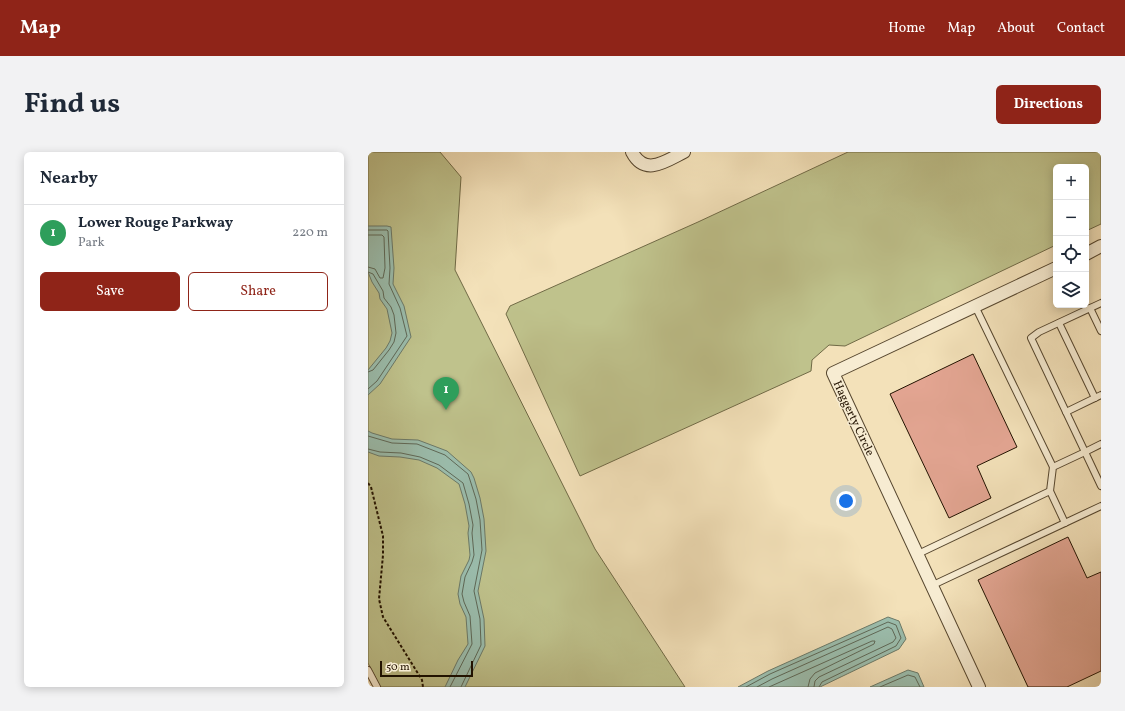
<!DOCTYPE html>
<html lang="en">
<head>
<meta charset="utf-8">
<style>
	body { margin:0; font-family:Vollkorn,serif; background:#f2f2f3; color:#1f2937 }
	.controls { position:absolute; right:12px; top:12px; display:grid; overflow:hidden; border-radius:6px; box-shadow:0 2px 10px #0003 }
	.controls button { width:36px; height:36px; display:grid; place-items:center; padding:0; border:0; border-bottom:1px solid #e0e1e3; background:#fff; color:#1f2937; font:20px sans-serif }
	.scale { position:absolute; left:12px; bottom:10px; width:93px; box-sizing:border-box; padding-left:4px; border:2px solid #221200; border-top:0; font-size:11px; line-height:14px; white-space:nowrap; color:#221200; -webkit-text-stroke:3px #f7ecd2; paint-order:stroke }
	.you { position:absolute; left:478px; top:349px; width:14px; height:14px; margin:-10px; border:3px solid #fff; border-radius:50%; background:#1a73e8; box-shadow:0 0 0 6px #1a73e833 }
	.badge { display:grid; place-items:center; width:26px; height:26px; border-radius:50%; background:#8f2418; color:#fff; font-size:13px; font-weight:700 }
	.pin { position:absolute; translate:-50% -33px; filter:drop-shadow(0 1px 2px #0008) }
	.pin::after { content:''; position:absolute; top:21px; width:14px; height:12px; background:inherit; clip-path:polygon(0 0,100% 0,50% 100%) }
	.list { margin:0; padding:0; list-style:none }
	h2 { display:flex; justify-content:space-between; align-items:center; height:52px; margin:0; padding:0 16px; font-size:17px }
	h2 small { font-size:13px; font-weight:400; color:#747a83 }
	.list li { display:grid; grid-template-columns:26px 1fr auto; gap:12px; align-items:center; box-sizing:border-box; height:56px; padding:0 16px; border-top:1px solid #e0e1e3 }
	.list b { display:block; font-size:15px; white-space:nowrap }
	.list p { margin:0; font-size:13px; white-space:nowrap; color:#747a83 }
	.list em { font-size:13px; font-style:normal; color:#747a83 }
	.actions { display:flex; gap:8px; padding:12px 16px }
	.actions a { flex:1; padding:9px 0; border:1px solid #8f2418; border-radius:6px; text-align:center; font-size:14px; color:#8f2418 }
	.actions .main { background:#8f2418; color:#fff }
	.icon { flex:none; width:22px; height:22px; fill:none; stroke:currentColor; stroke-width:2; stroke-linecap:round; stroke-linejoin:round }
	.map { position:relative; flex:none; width:733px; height:535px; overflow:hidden; border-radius:6px }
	header { display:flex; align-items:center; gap:24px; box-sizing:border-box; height:56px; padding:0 20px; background:#8f2418; color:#fff }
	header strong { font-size:19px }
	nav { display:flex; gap:22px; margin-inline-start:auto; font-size:14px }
	.intro { display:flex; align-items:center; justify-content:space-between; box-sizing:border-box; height:96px; padding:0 24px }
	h1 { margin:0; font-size:28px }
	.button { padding:10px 18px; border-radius:6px; background:#8f2418; color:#fff; font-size:14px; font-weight:700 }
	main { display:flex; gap:24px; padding:0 24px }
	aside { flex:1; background:#fff; border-radius:6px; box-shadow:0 2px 10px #0003 }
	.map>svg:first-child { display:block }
</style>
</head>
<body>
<header>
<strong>Map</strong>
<nav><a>Home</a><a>Map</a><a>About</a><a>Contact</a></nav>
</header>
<div class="intro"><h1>Find us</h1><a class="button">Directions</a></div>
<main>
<aside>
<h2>Nearby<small></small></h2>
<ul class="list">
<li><span class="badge" style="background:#2e9e5b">1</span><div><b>Lower Rouge Parkway</b><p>Park</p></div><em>220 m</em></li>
</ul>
<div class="actions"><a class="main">Save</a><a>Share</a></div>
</aside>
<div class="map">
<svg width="733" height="535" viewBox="0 0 733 535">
	<rect width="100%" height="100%" fill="#f3e1b9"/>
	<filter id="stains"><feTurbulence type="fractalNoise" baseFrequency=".005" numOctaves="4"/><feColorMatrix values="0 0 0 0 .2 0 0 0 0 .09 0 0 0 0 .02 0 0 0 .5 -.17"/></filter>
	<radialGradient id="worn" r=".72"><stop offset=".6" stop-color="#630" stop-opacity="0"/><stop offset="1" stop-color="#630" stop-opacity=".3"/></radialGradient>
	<g fill="#bfc28c" stroke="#706a46">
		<polygon points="0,0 72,0 93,25 87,118 227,397 317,535 12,535 0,511"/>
		<polygon points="480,0 733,0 733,72 718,79 718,15 688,15 688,93 477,194 461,193 444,208 443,219 212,324 138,162 142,154 330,70"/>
	</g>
	<g fill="#9bbeae" stroke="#6b7968">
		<polygon points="0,74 19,74 23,75 26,116 25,132 36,154 43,185 12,232 0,243 0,218 18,196 22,189 24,181 19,157 12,147 11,141 4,130 0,120"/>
		<polygon points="0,279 4,281 24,287 50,288 79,299 103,320 106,326 112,346 116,367 118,399 110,439 116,467 117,494 97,535 77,535 90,508 100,492 98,465 92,452 90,442 93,424 101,408 102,403 100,381 101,374 97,352 91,332 69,316 51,308 32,305 11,304 0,300"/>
		<polygon points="520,465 531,469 538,487 531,497 452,535 370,535 400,519"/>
		<polygon points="540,518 550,521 556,535 502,535"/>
	</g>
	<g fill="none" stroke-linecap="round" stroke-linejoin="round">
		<g stroke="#5e6857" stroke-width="1">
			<polyline points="0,78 19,78 20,79 22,116 21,132 32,156 39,184 9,229 0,237"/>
			<polyline points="0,83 14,83 16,85 17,116 15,126 12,126 7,117 0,115"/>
			<polyline points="0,120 5,122 15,139 16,146 23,155 26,163 28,181 26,190 21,198 5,218 0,220"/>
			<polyline points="0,284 24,291 49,292 77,303 100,322 102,328 108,347 112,368 114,398 106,439 112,467 113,493 93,535"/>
			<polyline points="0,297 12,300 33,301 52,305 71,313 95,331 101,352 105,373 104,381 106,403 104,410 97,425 94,442 96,450 102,464 104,492 82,535"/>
			<polyline points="378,535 402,522 520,470 528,473 533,486 528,494 454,530 451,535"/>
			<polyline points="389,535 404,527 520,475 524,477 528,486 525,490 451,525 447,529 446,535"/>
			<polyline points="401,535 504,489 507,489 506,492 447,521 442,527 440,535"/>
			<polyline points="512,535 540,523 547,525 552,535"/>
		</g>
	</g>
	<g fill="#e3a592" stroke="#221200">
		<polygon points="605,202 649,295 609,314 623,346 581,366 522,242"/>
		<polygon points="700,385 719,426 733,420 733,519 699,535 660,535 610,428"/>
	</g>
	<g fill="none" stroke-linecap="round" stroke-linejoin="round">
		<defs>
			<g id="lane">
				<polyline points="607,154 685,315"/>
				<polyline points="722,156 733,179"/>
				<polyline points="691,171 727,246"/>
				<polyline points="698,260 663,186 671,180 733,151"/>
				<polyline points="733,292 717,300 733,334"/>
				<polyline points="682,339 697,371"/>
				<polyline points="550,402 682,339 685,315 717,300 698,260 733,243"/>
				<polyline points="565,433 733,354"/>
				<polyline points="0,518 9,535"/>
			</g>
			<g id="street">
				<path d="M264,0C277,25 298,9 316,0"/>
				<polyline points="718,102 733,94"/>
				<polyline points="611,535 465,221 688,116"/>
			</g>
		</defs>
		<use href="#lane" stroke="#56462e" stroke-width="8"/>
		<use href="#street" stroke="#56462e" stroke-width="14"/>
		<polyline stroke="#221200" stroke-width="2" stroke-dasharray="3 2" stroke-linecap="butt" points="0,331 3,335 15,384 15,403 11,447 15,465 54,528 55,535"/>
		<use href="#lane" stroke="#f7ecd2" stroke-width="6"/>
		<use href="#street" stroke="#f7ecd2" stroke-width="12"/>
	</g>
	<g text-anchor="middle" stroke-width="3" stroke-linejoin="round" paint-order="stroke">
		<g font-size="12" fill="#221200" stroke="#f7ecd2">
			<text transform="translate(486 266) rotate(65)" y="4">Haggerty Circle</text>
		</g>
	</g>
	<rect width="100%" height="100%" filter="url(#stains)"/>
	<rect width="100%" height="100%" fill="url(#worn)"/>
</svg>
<div class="controls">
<button>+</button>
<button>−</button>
<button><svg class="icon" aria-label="locate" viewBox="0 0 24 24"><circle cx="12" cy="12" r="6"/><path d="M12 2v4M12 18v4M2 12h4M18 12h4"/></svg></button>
<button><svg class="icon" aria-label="layers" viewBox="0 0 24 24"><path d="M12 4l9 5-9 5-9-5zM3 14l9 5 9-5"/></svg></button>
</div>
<div class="scale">50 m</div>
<div class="you"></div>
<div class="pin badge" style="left:78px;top:258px;background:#2e9e5b">1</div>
</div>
</main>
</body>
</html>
